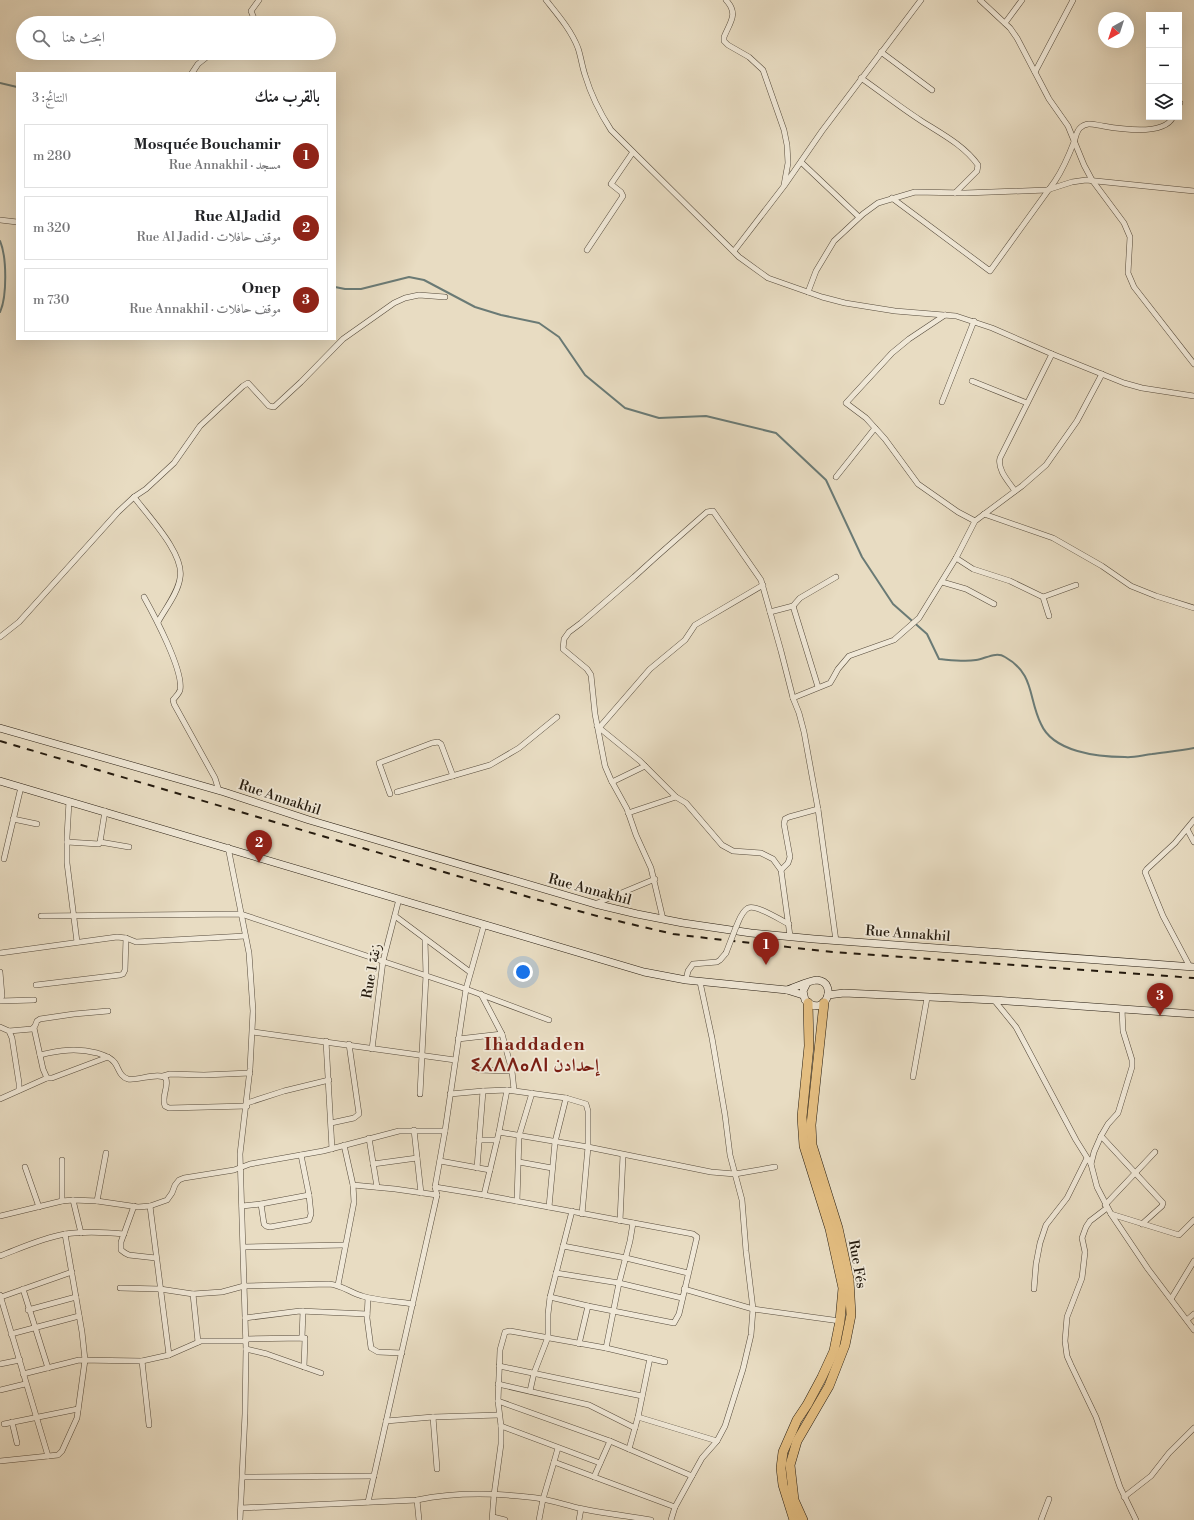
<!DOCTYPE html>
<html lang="ar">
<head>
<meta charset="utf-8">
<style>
	body { margin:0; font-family:"Libre Bodoni",Amiri,"Noto Sans Tifinagh",serif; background:#f6f6f6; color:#202124; direction:rtl }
	.controls { position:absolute; right:12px; top:12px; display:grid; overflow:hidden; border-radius:0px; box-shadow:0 4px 16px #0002 }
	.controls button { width:36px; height:36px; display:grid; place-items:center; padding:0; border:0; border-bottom:1px solid #e0e0e0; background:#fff; color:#202124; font:20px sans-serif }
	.compass { position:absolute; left:1098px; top:12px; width:36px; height:36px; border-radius:50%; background:#fff; box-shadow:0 4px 16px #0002; rotate:219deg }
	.you { position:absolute; left:523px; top:972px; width:14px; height:14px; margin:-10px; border:3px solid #fff; border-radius:50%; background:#1a73e8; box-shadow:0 0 0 6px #1a73e833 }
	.badge { display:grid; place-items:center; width:26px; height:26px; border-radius:50%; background:#8f2418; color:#fff; font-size:13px; font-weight:700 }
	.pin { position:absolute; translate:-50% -33px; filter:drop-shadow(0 1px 2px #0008) }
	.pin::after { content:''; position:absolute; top:21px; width:14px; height:12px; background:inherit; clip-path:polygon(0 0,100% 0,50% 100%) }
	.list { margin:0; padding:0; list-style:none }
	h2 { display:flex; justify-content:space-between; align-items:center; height:52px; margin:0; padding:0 16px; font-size:17px }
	h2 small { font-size:13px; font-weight:400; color:#757577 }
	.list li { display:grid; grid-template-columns:26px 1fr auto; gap:12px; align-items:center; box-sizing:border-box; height:64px; margin:0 8px 8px; padding:0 8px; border:1px solid #e0e0e0; border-radius:0px }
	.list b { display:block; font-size:15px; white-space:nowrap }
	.list p { margin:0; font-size:13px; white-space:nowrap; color:#757577 }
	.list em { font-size:13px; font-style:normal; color:#757577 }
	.icon { flex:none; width:22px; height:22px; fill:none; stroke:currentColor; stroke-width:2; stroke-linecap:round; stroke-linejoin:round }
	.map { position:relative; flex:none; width:1194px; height:1520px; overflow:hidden; direction:ltr }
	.search { position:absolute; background:#fff; box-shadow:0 4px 16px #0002; left:16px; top:16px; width:320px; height:44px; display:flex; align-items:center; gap:10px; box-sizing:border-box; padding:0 14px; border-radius:22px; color:#757577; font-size:15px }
	.panel { position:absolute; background:#fff; box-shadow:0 4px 16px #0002; left:16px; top:72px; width:320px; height:268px; border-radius:0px; direction:rtl }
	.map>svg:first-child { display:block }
</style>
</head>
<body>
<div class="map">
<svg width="1194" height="1520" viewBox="0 0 1194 1520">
	<rect width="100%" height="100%" fill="#e8dcc2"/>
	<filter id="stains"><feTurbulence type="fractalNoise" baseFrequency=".005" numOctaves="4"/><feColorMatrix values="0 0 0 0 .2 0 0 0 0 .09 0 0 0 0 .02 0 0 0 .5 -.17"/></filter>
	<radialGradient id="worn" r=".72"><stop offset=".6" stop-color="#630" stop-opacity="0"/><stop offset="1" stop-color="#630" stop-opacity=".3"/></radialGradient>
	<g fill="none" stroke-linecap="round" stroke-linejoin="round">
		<g stroke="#6a7a75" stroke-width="2">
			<polyline points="0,83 17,87"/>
			<path d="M0,241C7,257 7,297 0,312"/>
			<path d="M335,287L345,289H361L409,277L424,280L475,307L501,315L539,323L559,337L585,375L625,408L659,418L706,416L776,433L826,480L862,557L893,604L927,634L939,659C951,660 964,662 976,660C985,659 996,651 1005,657C1035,674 1028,698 1041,724C1053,752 1098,757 1125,757C1133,758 1143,755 1152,754C1166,752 1180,751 1194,748"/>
		</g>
		<defs>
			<g id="street">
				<path d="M546,0C558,15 571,30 578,48C581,57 582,66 585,75C591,95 600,113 611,130L739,257L768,278L822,297L845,303L895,311L956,316L992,328L1052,354L1124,383L1142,388L1194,396"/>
				<path d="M726,0C739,14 730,22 724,37V41L728,45L749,57L763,70L784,130L787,145L788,163L784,185"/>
				<polyline points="980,0 1010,28 1017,38 1049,99 1068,126 1084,165 1092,180 1124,223 1130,237 1128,273 1134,287 1194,364"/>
				<polyline points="256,23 251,11 259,0"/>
				<polyline points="1005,23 1022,0"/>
				<polyline points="881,52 932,90"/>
				<polyline points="1035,72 1073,0"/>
				<polyline points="192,73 198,64 212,53"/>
				<path d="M861,78C881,92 900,107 920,120C940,133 964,145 978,165L977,171L955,193"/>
				<polyline points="1179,105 1180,103"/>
				<polyline points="801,162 859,217"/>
				<path d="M892,198L990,271L1055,181C1063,169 1069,155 1074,142C1076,137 1076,132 1080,128C1087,121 1095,125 1103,126C1120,129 1164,136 1173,117"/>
				<polyline points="0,220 17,222"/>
				<polyline points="587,250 623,196 621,192 611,184 633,152"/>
				<polyline points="734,251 784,186 822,131 921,0"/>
				<polyline points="808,292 816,271 834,241 863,214 878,203 915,192 965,193 1047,190 1072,182 1086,180 1194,191"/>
				<polyline points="945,315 909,339 892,353 846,403 866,418 885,439 918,484 958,512 975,521"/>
				<polyline points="972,381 1027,403"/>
				<polyline points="942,402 974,321"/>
				<polyline points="836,477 875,428"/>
				<path d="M1015,491C1009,482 997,470 1000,458L1052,354"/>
				<path d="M134,497C148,516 185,554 180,578C178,593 165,609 158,622"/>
				<polyline points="984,514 1053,538 1102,566 1131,586 1156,596 1194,608"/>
				<polyline points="956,558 973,569 1010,581 1043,597 1049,616"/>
				<polyline points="942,582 966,589 994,604"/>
				<path d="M144,597C154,615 184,671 180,690C179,694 175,697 173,700L174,704L215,778L219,791"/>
				<polyline points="1043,597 1076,585"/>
				<polyline points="793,606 818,687"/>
				<polyline points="770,612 793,606 800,598 836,577"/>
				<polyline points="0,637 19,622 118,512 134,497 146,489 174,463 200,426 243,386 248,383 269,406 274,407 301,382 343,339 394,303 405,298 419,295 445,297"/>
				<polyline points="793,698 830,683 833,678 838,669 849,656 894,640 919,618 956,558 975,521 1022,486 1046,465 1077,421 1102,374"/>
				<polyline points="597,726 640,761 676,797 686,803 722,845 733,851 761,853 773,859 781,870 790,936"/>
				<polyline points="599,728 650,669 685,640 695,625 763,585"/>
				<polyline points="612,782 645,766"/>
				<polyline points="397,792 490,765 519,748 557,717"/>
				<polyline points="390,794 379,763 432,743 438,742 441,744 453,776"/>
				<polyline points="69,801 67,837 67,863 77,942"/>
				<polyline points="628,813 676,797"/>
				<polyline points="13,819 37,824"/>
				<polyline points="1187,829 1194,842"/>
				<polyline points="67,842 99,844 100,842 105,811"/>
				<polyline points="100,842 129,847"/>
				<polyline points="228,847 249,953 253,1011 250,1069 240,1154 246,1349 245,1414 240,1520"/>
				<polyline points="4,859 21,787"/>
				<polyline points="781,870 788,863 790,857 784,824 785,819 789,817 818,809"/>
				<polyline points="595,904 655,879"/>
				<polyline points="41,916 241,914 466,989 549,1020"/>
				<polyline points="395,916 470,972"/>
				<polyline points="663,919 651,868 636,835 627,809 611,780 605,766 595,714 591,675 587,669 563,649 564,639 569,632 581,623 634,577 656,557 707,512 713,511 761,580 781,651 793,698 799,713 804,732 818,809 836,941"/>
				<path d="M736,927C739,921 741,912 748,908C756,904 780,920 789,924"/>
				<polyline points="0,953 117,937 126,938 136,942 245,936"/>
				<polyline points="1190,967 1163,916 1145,872 1147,869 1175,843 1194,820"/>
				<polyline points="0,972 2,996 0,999"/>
				<polyline points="686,980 688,971 693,964 717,962 720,960 726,953"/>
				<polyline points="36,985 120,975 123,974 125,970 126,938"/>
				<polyline points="481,994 502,1034 512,1071 514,1090"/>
				<polyline points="994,1000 1016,1027 1076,1140 1091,1164 1097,1187 1111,1214 1148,1269 1194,1330"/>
				<polyline points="0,1001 34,1000"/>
				<polyline points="0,1027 9,1031 12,1038 19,1083 19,1090"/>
				<polyline points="34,1028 43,1069 47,1078 52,1078 108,1057"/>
				<polyline points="9,1031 32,1029 35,1026 37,1021 40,1019 74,1014 108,1011"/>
				<polyline points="253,1032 455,1060"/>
				<polyline points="458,1039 502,1034"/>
				<polyline points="326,1041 332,1149"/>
				<polyline points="372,1049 383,961 399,899"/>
				<path d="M40,1055C60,1050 77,1048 97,1053C103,1055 111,1057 115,1063C119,1069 120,1077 128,1079C137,1081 161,1071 166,1079C169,1086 161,1097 165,1106L169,1108L247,1106"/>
				<polyline points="478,1070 512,1071"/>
				<polyline points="163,1076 170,1074 204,1075 250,1073"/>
				<polyline points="913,1077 927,998"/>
				<polyline points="420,1094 426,975 425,940"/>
				<polyline points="450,1094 483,1091 507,1090 566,1098 586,1104 588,1111 588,1147 582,1214"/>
				<polyline points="0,1099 47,1078"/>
				<polyline points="247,1103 284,1091 329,1080"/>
				<polyline points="331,1123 354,1118 359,1114 349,1044"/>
				<polyline points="414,1130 421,1193"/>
				<polyline points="499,1132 588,1147 711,1172 735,1174 775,1167"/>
				<polyline points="1101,1136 1163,1203 1162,1206 1142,1224"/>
				<polyline points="369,1138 377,1187"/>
				<polyline points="479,1140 497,1140"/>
				<polyline points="440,1161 490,1170"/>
				<polyline points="519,1162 552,1168"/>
				<polyline points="373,1164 417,1158"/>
				<polyline points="1091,1164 1094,1152 1101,1136 1108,1124 1118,1113 1132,1067 1132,1060 1123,1031 1122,1009"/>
				<polyline points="25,1167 39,1207"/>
				<polyline points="477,1168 483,1091"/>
				<polyline points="353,1185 395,1189 437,1195"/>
				<polyline points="435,1187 484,1195 693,1234 697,1237 679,1314 674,1323 588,1306 550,1297"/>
				<polyline points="484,1195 499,1132 507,1090"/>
				<polyline points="73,1200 81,1233"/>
				<polyline points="62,1201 62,1160"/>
				<polyline points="97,1201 106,1153"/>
				<polyline points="517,1201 519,1136 532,1093"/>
				<polyline points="261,1204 264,1224 266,1226 270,1227 309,1220 311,1214 309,1195"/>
				<polyline points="1105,1205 1155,1152"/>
				<polyline points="134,1206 121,1242 121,1250 125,1253 129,1255 156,1258"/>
				<polyline points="150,1206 169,1355"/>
				<polyline points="242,1206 261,1204 309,1195 301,1155"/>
				<polyline points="549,1207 555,1142 566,1098"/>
				<polyline points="1107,1208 1090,1221 1086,1227 1082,1238 1085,1252 1082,1278 1067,1317 1065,1341 1067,1356 1071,1365 1096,1417 1120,1487 1136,1520"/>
				<polyline points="1111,1214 1179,1235 1194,1220"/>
				<polyline points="0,1216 62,1201 73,1200 97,1201 138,1207 150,1206 167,1200 172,1193 175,1185 179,1180 184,1178 234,1170 250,1164 323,1151 399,1131 445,1131"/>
				<polyline points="620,1221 623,1155"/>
				<polyline points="563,1246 626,1258 688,1273"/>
				<polyline points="244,1247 345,1245"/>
				<path d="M0,1256C21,1248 42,1238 65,1234C84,1231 105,1232 124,1234"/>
				<polyline points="556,1273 619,1283 682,1298"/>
				<polyline points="338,1285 354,1202 353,1185 344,1145"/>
				<path d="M120,1288L160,1289L193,1294L222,1292L244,1286L329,1284C342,1285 351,1293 362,1296C378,1301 396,1301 413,1304"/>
				<polyline points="23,1289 48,1368"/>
				<polyline points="684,1289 753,1309 840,1321"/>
				<polyline points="1034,1289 1036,1264 1040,1243 1046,1225 1067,1198 1087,1158"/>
				<polyline points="193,1294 198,1342"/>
				<polyline points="0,1295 48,1456"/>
				<polyline points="1,1297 72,1272"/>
				<polyline points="368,1298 367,1318 371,1348 378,1352 402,1353"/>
				<polyline points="1171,1299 1194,1261"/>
				<polyline points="28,1310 76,1297"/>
				<polyline points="245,1318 300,1311 367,1314"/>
				<polyline points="1187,1320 1194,1314"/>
				<polyline points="11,1334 79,1316"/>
				<polyline points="302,1338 303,1311"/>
				<polyline points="246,1339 305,1338 304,1367"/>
				<polyline points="579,1344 588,1306"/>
				<polyline points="606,1348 619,1283 630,1241 633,1223"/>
				<polyline points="246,1349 267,1354 321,1373"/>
				<polyline points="142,1361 149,1425"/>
				<polyline points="0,1364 20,1360"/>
				<polyline points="499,1366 642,1396"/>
				<polyline points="23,1374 79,1360 142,1361 169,1355 201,1341 246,1341"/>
				<polyline points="498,1384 589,1405 635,1428"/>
				<polyline points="0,1390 25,1384"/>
				<polyline points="530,1391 534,1373 548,1337 548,1314 550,1297 572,1211"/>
				<polyline points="498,1401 610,1441 692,1476"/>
				<polyline points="433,1417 437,1469"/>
				<polyline points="638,1417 650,1358"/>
				<polyline points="386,1421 433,1417 499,1415"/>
				<polyline points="12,1422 17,1443"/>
				<polyline points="4,1424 78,1409"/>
				<polyline points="501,1426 600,1463"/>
				<polyline points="629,1449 638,1417 717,1441"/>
				<polyline points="0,1461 58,1455 62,1451 77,1418 85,1360 82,1332 65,1234"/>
				<polyline points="554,1462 558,1448"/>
				<polyline points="243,1477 374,1476"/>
				<polyline points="594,1477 610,1441"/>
				<polyline points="1124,1497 1151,1476 1169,1453 1194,1428"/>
				<polyline points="417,1500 419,1520"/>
				<polyline points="368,1502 437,1195 435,1187 445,1131 466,989 484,925"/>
				<path d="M241,1508L417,1500C451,1493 493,1493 528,1497C545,1498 562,1504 578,1508C602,1513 627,1516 651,1520"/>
				<polyline points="493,1517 505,1520"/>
				<polyline points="492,1520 494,1495 501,1444 501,1426 498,1401 500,1350 505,1332 510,1331 606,1348 665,1362"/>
				<polyline points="539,1520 543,1499 554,1462 675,1507"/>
				<polyline points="579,1520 581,1509"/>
				<polyline points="671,1520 675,1507 692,1476 702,1458 717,1441 725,1426 743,1369 751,1335 753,1309 746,1251 742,1200 730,1155 725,1115 712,1038 700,982"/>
				<polyline points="1041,1520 1049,1499"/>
			</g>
			<g id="secondary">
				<polyline points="0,728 224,792 309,820 595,904 637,914 683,923 751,933 814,939 1194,967"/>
				<polyline points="0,781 644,972 686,980 787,990 803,995"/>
				<path d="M787,990C794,988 810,980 817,980C839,982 825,1020 805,1000L803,991L807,983"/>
				<polyline points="828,995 844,993 994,1000 1194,1014"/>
			</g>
			<g id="highway">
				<polyline points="794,1520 783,1485 781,1468 783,1452 797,1420 807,1405 822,1377 834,1351 840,1321 843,1288 830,1229 804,1146 802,1117 809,1046 808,1003"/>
				<polyline points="803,1520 794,1500 790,1465 797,1441 829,1386 845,1345 851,1315 849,1279 838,1228 812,1145 811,1125 824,1003"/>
			</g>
		</defs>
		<use href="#street" stroke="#554a3b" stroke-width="6"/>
		<use href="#secondary" stroke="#241a0e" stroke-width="8"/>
		<use href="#highway" stroke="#241a0e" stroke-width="10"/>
		<use href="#street" stroke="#f0e8d7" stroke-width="5"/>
		<use href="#secondary" stroke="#f0e8d7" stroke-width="7"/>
		<use href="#highway" stroke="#e4be81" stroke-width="9"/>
		<polyline stroke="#241a0e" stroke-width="2" stroke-dasharray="7 7" stroke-linecap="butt" points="0,741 556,905 601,917 673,934 706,938 833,952 1194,978"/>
		<defs>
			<polyline id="street-bridge" points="726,953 736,927"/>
		</defs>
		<use href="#street-bridge" stroke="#554a3b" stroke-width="6" stroke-linecap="butt"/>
		<use href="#street-bridge" stroke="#f0e8d7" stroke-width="5"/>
	</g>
	<g text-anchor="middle" stroke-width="3.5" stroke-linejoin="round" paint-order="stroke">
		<g font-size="14" fill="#241a0e" stroke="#f0e8d7">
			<text transform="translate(280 797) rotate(18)" y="5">Rue Annakhil</text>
			<text transform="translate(590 889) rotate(15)" y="5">Rue Annakhil</text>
			<text transform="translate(908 933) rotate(4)" y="5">Rue Annakhil</text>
			<text transform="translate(371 971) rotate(-80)" y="5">Rue 1 زنقة</text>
			<text transform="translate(858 1264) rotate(80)" y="5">Rue Fés</text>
		</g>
		<g font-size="18" font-weight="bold" letter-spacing="1" fill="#7a1f14" stroke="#f0e8d7">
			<text x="535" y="1050">Ihaddaden<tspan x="535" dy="21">ⵉⵃⴷⴷⴰⴷⵏ إحدادن</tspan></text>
		</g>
	</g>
	<rect width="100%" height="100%" filter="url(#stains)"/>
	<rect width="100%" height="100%" fill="url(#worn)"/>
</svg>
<div class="controls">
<button>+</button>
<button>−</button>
<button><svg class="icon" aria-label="layers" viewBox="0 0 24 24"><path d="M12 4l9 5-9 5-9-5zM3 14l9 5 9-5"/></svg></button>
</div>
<svg class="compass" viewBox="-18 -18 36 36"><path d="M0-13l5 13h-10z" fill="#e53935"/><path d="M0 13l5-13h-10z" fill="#757577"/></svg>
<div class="you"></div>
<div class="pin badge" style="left:766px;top:965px">1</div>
<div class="pin badge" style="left:259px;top:863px">2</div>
<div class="pin badge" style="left:1160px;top:1016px">3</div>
<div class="search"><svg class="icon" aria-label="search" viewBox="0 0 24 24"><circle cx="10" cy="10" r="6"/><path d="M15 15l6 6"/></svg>ابحث هنا</div>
<section class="panel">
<h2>بالقرب منك<small>النتائج: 3</small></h2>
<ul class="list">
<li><span class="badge">1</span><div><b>Mosquée Bouchamir</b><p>مسجد · Rue Annakhil</p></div><em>280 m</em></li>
<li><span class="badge">2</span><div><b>Rue Al Jadid</b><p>موقف حافلات · Rue Al Jadid</p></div><em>320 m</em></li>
<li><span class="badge">3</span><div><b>Onep</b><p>موقف حافلات · Rue Annakhil</p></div><em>730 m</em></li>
</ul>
</section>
</div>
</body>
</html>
